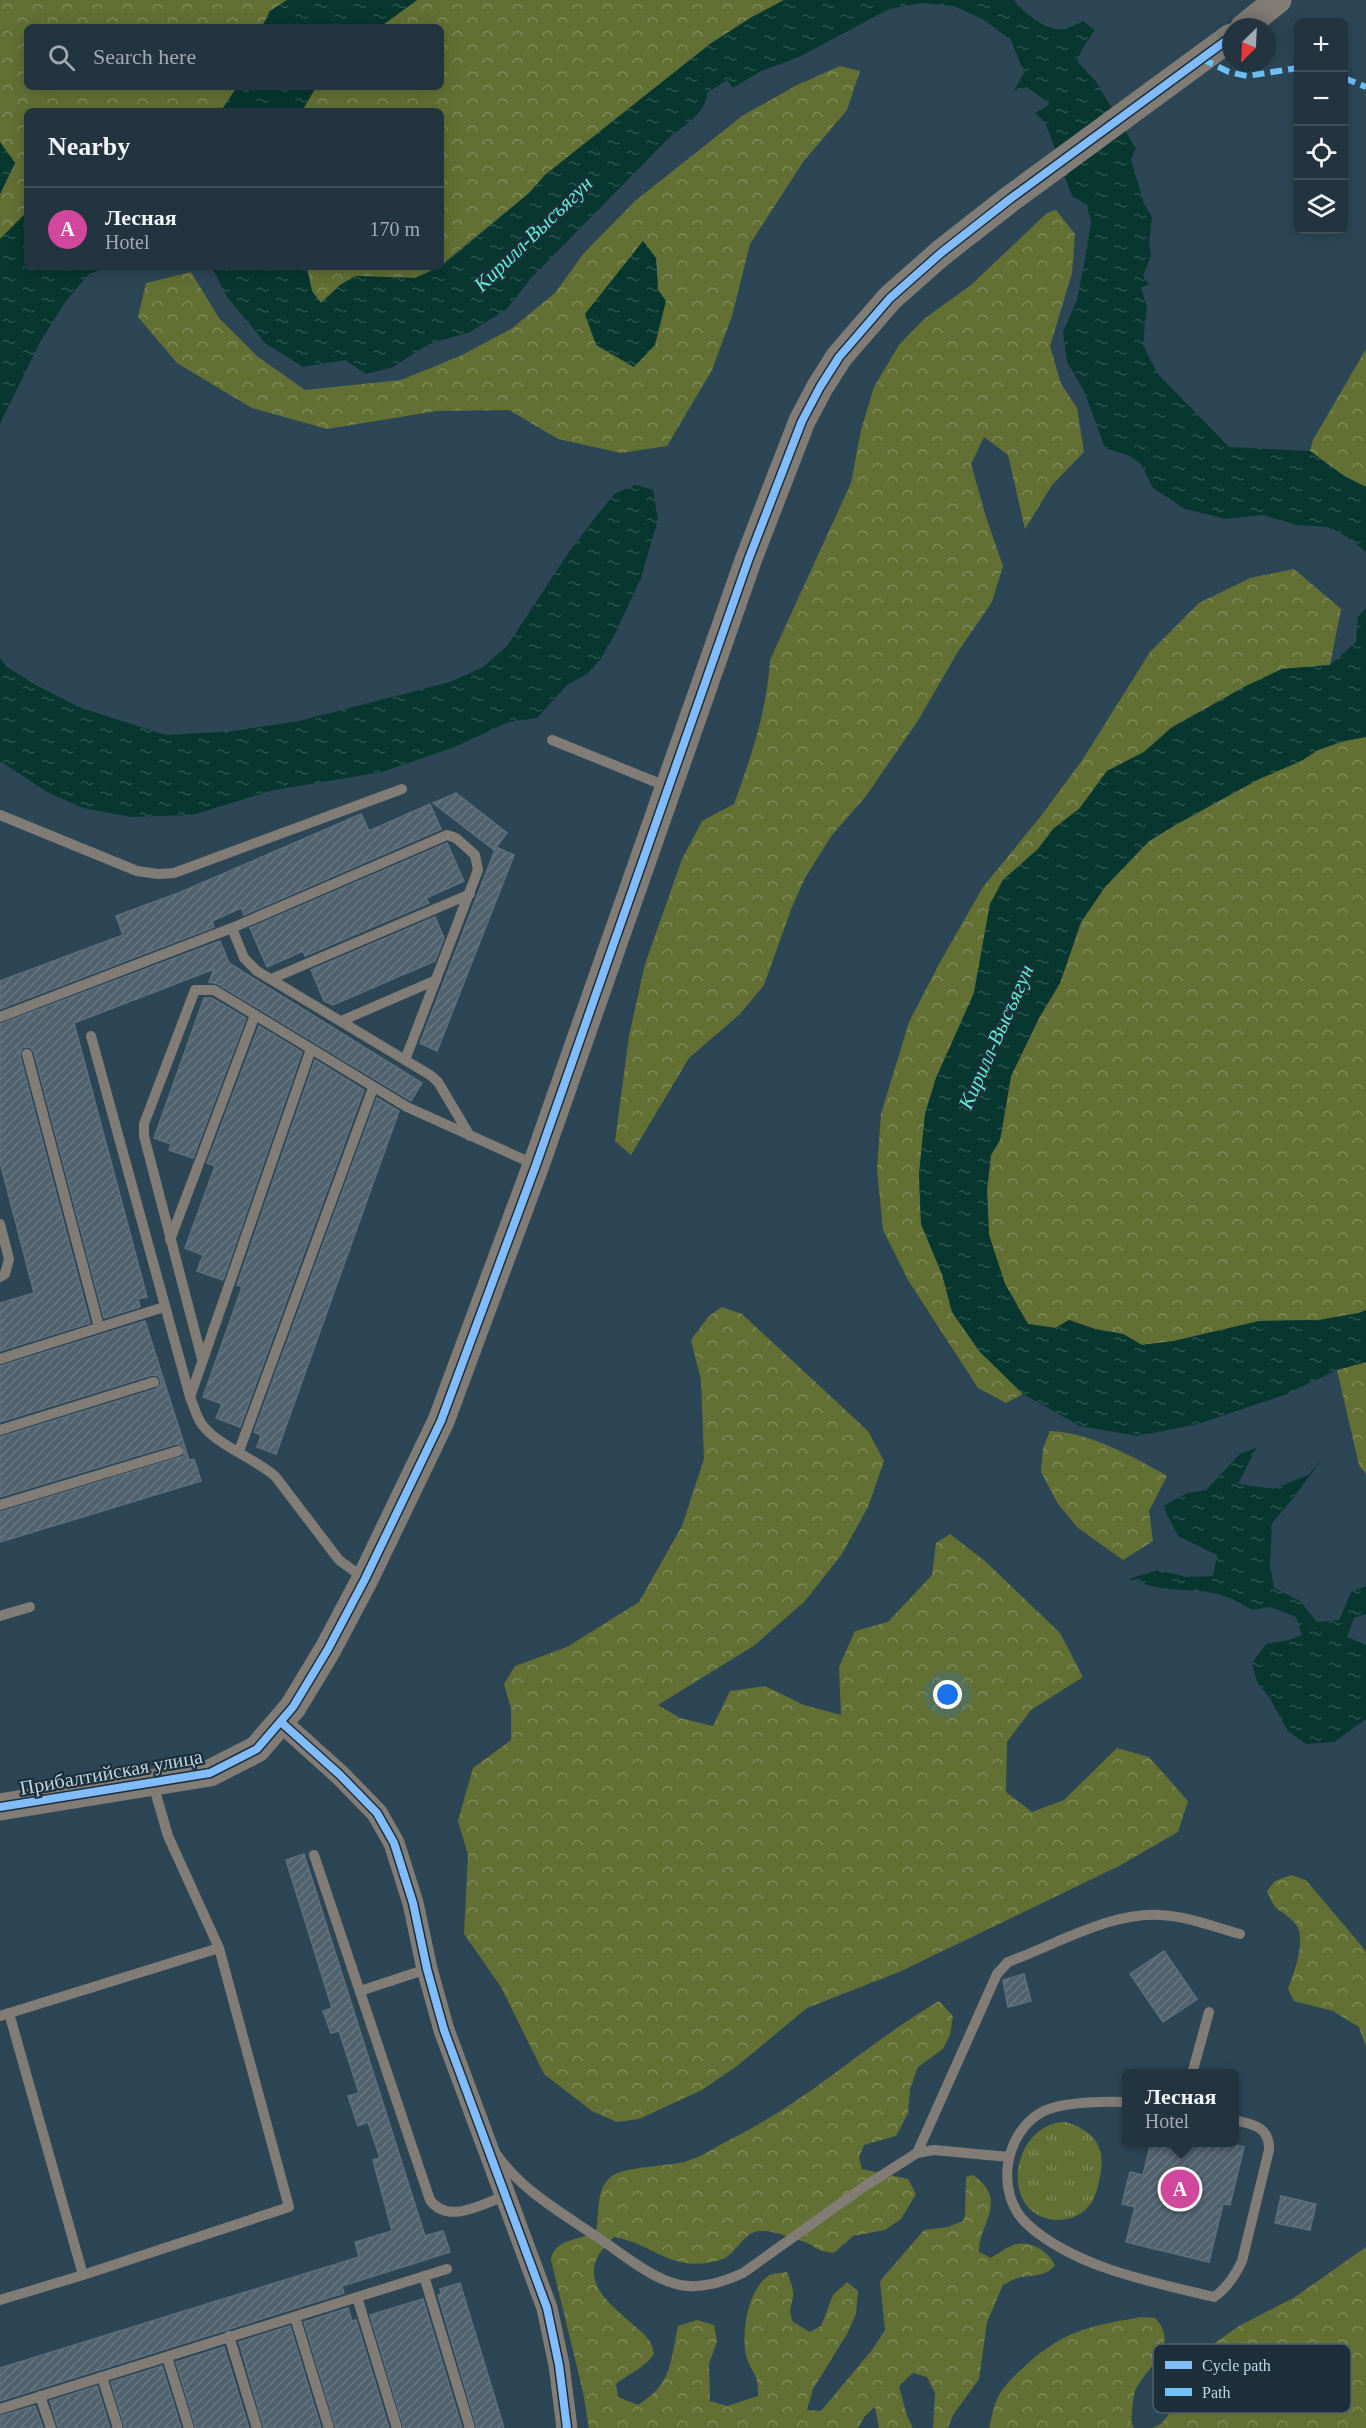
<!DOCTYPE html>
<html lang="en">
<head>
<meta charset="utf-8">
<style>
	body { margin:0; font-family:"Times New Roman",serif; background:#2e3f4b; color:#f1f3f6 }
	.controls { position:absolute; right:18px; top:18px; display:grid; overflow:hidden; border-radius:9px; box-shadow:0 3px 15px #0003 }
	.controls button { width:54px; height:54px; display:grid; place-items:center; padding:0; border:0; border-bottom:2px solid #3f4f59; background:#223440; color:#f1f3f6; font:30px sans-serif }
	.compass { position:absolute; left:1222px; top:18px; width:54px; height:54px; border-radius:50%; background:#223440; box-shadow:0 3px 15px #0003; rotate:204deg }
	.you { position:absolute; left:948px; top:1695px; width:21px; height:21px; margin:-15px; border:4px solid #fff; border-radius:50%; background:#1a73e8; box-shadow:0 0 0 9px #1a73e833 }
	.badge { display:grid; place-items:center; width:39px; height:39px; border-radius:50%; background:#8ba3b3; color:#fff; font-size:20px; font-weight:700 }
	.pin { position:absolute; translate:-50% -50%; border:3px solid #fff; box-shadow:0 2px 6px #0006 }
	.popup { position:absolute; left:1122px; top:2069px; width:117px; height:78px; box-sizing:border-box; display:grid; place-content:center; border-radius:9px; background:#223440; filter:drop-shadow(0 2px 4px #0005); font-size:20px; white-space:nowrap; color:#a2aab1 }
	.popup b { font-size:22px; color:#f1f3f6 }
	.popup::after { content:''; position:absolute; left:50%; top:100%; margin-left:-12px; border:12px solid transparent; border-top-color:#223440 }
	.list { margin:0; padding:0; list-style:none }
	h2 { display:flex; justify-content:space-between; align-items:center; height:78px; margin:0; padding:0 24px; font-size:26px }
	h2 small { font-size:20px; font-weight:400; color:#a2aab1 }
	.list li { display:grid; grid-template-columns:39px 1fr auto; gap:18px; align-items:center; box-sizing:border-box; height:84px; padding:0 24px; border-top:2px solid #3f4f59 }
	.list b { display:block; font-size:22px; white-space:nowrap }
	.list p { margin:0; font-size:20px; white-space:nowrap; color:#a2aab1 }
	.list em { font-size:20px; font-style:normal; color:#a2aab1 }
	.icon { flex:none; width:33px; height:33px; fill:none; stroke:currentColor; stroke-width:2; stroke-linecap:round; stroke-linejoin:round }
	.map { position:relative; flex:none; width:1366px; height:2428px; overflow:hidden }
	.search { position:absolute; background:#223440; box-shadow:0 3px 15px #0003; left:24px; top:24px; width:420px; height:66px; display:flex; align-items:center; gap:15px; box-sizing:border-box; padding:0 21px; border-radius:9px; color:#a2aab1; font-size:22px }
	.panel { position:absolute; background:#223440; box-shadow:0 3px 15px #0003; left:24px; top:108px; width:420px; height:162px; border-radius:9px }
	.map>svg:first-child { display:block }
</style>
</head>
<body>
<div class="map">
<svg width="1366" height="2428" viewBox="0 0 1366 2428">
	<defs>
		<pattern id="grass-tufts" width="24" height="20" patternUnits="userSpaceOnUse" patternTransform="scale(1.5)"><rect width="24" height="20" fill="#637034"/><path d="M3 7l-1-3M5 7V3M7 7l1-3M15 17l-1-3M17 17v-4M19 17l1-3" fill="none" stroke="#7e8a5b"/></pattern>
		<pattern id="forest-crowns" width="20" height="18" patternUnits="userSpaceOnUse" patternTransform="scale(1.5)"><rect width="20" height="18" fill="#637034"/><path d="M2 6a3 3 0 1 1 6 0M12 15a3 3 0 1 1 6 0" fill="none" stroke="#7e8a5b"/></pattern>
		<pattern id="water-ripples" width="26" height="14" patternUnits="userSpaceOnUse" patternTransform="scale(1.5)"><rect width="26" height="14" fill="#083730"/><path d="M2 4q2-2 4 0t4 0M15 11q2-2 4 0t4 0" fill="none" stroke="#2a534e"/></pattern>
		<pattern id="building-hatch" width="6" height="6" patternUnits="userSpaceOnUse" patternTransform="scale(1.5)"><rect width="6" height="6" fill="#51626f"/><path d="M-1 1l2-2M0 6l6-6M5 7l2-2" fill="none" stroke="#687883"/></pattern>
	</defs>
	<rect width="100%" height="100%" fill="#2d4655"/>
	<path fill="url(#grass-tufts)" d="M1066,2122C1097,2132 1107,2149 1099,2181C1097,2190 1095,2199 1089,2206C1081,2216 1069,2220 1056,2220C997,2216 1011,2122 1066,2122Z"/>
	<g fill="url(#forest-crowns)" fill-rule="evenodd">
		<polygon points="0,0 287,0 270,11 262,27 27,27 27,87 237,87 221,111 27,111 27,212 0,239 0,194 15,163 0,142"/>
		<polygon points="417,0 784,0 752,17 710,44 545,175 529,193 441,265 441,111 302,111 316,87 441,87 441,27 380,27"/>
		<path d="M840,66L860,71L847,110L803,162L750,244L732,316L712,370L667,446L621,453L558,439L509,410L437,411L327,429L252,408L177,363L138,317L146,283L191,272L219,318L257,356L305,390L401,380L460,356L511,329L555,293L584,253L635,201L742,116L797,85ZM643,241L656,258L658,290L666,301L626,264Z"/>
		<path d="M1056,210L1075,234L1072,273L1050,346L1061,384L1077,408L1084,452L1052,485L1025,529L1008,455L984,437L971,464L986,517L1003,566L992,602L957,653L919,719L866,796L832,835L805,878L792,907L764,985L740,1014L689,1058L631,1155L615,1141L629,1036L645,964L682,859L702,821L734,804C751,757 767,711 770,660L851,483L861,430L874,387L899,345L924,319L971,285L1047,213Z"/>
		<polygon points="304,267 438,267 415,278 356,276 340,285 321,303 312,291 307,269"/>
		<polygon points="1366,349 1366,487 1344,476 1310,451 1313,440"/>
		<polygon points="1294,569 1341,609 1330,665 1282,669 1246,686 1172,727 1144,752 1107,771 1079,809 1053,829 1038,849 1003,880 990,904 974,993 936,1078 925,1114 919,1175 921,1224 942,1274 952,1312 980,1352 1023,1394 1006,1403 978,1388 908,1280 883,1230 877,1169 881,1114 909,1022 939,964 983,887 1041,816 1083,759 1150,652 1199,603 1250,578"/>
		<polygon points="1366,737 1366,1310 1359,1313 1319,1320 1259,1321 1174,1341 1142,1345 1123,1334 1095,1329 1069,1320 1056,1328 1028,1324 1005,1284 989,1235 987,1190 991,1155 1000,1140 1011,1076 1039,1018 1060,983 1081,922 1105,887 1149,841 1177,824 1259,779 1301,761 1318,750 1344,741"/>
		<polygon points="722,1307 742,1314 868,1431 884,1461 868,1507 842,1554 805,1601 755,1645 658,1705 680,1718 713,1726 730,1691 765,1686 804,1705 841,1715 839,1667 855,1631 888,1622 904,1605 932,1575 936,1543 950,1534 985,1561 1060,1633 1083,1677 1031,1710 1007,1742 1006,1792 1032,1812 1064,1800 1117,1748 1149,1757 1188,1801 1178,1832 1119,1866 899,1972 807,2008 737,2066 702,2090 639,2119 617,2122 592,2111 544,2074 501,1987 464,1934 468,1855 458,1821 473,1768 511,1740 511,1708 504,1684 515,1666 567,1647 639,1602 682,1526 704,1459 701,1380 691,1340 709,1316"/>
		<polygon points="1366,1362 1366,1474 1359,1465 1337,1370"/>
		<path d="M1050,1431C1088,1432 1135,1457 1167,1476L1149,1511L1153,1541L1123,1560L1078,1528L1058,1504L1041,1472L1043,1448Z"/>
		<path d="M1291,1875L1306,1880L1366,1951V2047L1359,2027L1333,2011L1294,2001L1288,1989C1294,1972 1309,1936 1293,1921C1277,1906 1277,1915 1267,1891L1275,1881Z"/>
		<path d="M939,2001L953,2016L950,2035L943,2049L918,2067L910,2089L908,2113L896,2136L864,2145L859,2157L862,2169L908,2179L916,2194L901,2219L885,2230L853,2236L834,2253C815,2251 819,2248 805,2242C792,2238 778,2232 764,2231C742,2229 738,2255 720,2260C671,2274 655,2244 614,2237C567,2279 613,2306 645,2335L651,2343L654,2354C646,2367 628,2374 616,2384L618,2397L638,2405C672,2384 670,2363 678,2326L697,2320L714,2325L717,2341L709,2364L710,2401L727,2406L758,2396C759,2372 751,2374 746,2355C741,2333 748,2290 768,2276C772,2273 781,2273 787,2272C790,2280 794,2288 793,2297C791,2308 788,2311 793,2322L810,2332L821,2326L833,2295L847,2282L858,2291L856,2314L847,2334L813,2389L807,2410L821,2411L872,2350L885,2330L880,2281L924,2230L948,2227L963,2221L965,2215L966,2177L973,2175C1010,2201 978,2224 979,2252L991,2258C997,2254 1004,2249 1011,2246C1028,2238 1047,2250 1055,2265C1047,2276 1035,2275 1022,2277C1015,2278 1009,2282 1003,2285L987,2322L979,2379L953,2415L948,2428H933L935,2393L927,2377L913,2373L899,2386L907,2416L913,2428H879L875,2407L865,2416L858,2428H589L583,2392L551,2260C554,2238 581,2241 596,2231C600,2212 595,2188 612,2176C624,2167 667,2166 684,2162C702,2157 720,2144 737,2136C810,2099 869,2042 939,2001Z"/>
		<polygon points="1366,2247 1366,2428 1152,2428 1161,2424 1170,2413 1172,2395 1188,2362 1239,2326 1295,2297"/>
		<path d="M1141,2317L1155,2318C1181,2346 1147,2366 1135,2391C1133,2397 1133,2404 1132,2410C1132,2417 1130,2422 1134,2428H989C992,2417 994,2403 1000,2393C1007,2383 1016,2374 1025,2366C1064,2330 1091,2326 1141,2317Z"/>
	</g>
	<g fill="url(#water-ripples)">
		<polygon points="287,0 417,0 380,27 262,27 270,11"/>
		<path d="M784,0H1014C1024,13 1046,32 1064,29C1070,28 1077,24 1083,21L1095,30L1082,49L1077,61L1097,83L1136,149L1131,159L1144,204L1152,217L1149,242L1151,256L1143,276L1149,284L1141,288L1147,306L1143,345L1157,373L1229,447L1310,451L1344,476L1366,487V552L1346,536L1327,527L1298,525L1262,515L1226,519L1185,509L1153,488L1141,464L1130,456L1105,448L1084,391L1067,362L1063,332L1077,300L1085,259L1091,223L1087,205L1072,196L1045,122L1035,113L1050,104L1027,87L1014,91L1024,73L1011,40L984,20L954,6L922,3L889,9L799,57L761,71L733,88L727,80L707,93C706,113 685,125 670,137L532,277L507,309L470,332L429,344L393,367L366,374L345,360L303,367L265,343L227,297L212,267H304L307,269L312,291L321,303L340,285L356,276L415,278L441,267L529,193L545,175L710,44L752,17Z"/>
		<polygon points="237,87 316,87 302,111 221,111"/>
		<polygon points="0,142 15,163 0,194"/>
		<polygon points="27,212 27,267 108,267 89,274 66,301 40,342 0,424 0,239"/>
		<polygon points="643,241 656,258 658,290 666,301 655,345 634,367 596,345 585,314"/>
		<polygon points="635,485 653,490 658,519 641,578 616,632 600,660 587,674 567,685 537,718 509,722 452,748 382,772 274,790 192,815 131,817 83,808 47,792 0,761 0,658 6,666 32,683 81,708 166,735 234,731 299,721 450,682 483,667 507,646 569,552 595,518 614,494"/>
		<polygon points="1366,608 1366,737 1344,741 1318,750 1301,761 1259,779 1177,824 1149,841 1105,887 1081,922 1060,983 1039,1018 1011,1076 1000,1140 991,1155 987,1190 989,1235 1005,1284 1028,1324 1055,1328 1069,1320 1095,1329 1123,1334 1142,1345 1174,1341 1259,1321 1319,1320 1359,1313 1366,1310 1366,1362 1337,1370 1284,1395 1198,1424 1138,1436 1080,1426 1023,1394 980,1352 952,1312 942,1274 921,1224 919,1175 925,1114 936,1078 974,993 990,904 1003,880 1038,849 1053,829 1079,809 1107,771 1144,752 1171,728 1246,686 1282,669 1330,665 1356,642 1358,617"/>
		<path d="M1256,1448L1238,1484L1273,1489L1308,1475L1326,1453L1294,1497L1272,1523L1270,1566L1274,1588L1300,1601L1317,1622L1339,1620L1351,1592L1366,1586V1614L1354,1618L1347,1637L1366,1645V1719L1334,1742L1306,1744L1288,1731L1269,1697L1257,1682L1252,1663L1266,1644L1289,1640L1302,1635L1296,1617L1270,1607L1252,1610C1217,1587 1200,1593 1162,1588C1151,1587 1140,1582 1129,1579L1158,1570L1186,1577L1213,1576L1217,1555L1178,1536L1163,1506L1187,1493L1206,1490L1240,1454Z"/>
	</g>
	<g fill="url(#building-hatch)" stroke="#5d6e7c" stroke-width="1.5">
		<polygon points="456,793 507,833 496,847 514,855 437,1051 420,1043 496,847 494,850 433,803"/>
		<polygon points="430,804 441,829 244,915 241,908 212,921 214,927 0,1009 0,981 123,935 116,916 181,892 361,814 369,831"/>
		<polygon points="447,843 464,881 426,898 429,903 305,956 303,951 267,967 250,928"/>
		<polygon points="435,917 444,938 435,961 333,1005 324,1001 311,970"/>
		<polygon points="220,941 229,963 422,1083 411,1101 218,984 209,982 214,969 74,1023 147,1297 138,1299 140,1307 104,1318 34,1052 30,1047 22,1048 20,1056 90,1323 0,1351 0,1303 34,1293 0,1162 0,1024"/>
		<polygon points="204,998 212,998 246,1018 193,1158 169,1150 171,1144 154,1138"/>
		<polygon points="259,1026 302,1052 223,1280 197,1271 203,1255 185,1248 215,1166 207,1163"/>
		<polygon points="315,1060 364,1090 240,1427 216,1418 222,1404 203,1397 242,1287 237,1285"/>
		<polygon points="377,1098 399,1111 276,1454 257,1447 261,1435 254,1432"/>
		<polygon points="145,1321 189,1460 194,1459 201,1481 0,1542 0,1512 184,1456 183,1446 176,1444 0,1497 0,1437 156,1389 161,1383 159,1376 152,1375 0,1422 0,1366"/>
		<polygon points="304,1854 425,2236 443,2231 450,2252 342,2286 344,2293 0,2401 0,2368 359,2257 355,2242 392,2231 373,2160 380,2158 368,2122 358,2126 348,2096 359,2093 339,2031 331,2033 323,2011 332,2008 286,1860"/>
		<polygon points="1164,1951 1197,1999 1163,2022 1130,1974"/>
		<polygon points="1024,1974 1031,2001 1008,2007 1003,1980"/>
		<polygon points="1151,2142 1226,2142 1244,2147 1230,2205 1223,2204 1209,2262 1126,2242 1135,2207 1122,2204 1130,2172 1143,2175"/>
		<polygon points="1281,2196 1316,2204 1310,2230 1275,2223"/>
		<polygon points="460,2283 504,2428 477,2428 438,2295 441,2294 440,2289"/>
		<polygon points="423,2299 462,2428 404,2428 370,2315"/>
		<polygon points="348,2308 352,2321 356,2320 389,2428 336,2428 304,2322"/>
		<polygon points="290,2326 321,2428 264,2428 239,2342"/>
		<polygon points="224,2347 249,2428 196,2428 176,2362"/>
		<polygon points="162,2366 181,2428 125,2428 111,2382"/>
		<polygon points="97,2386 110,2428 58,2428 50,2401"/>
		<polygon points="35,2406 43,2428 0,2428 0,2416"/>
	</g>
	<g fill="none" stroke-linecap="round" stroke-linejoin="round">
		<g stroke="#817c75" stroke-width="10">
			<polyline points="552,740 668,787"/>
			<polyline points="0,815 137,871 158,874 174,873 402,789"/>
			<polyline points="232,928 244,958 257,971 430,1075 438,1082 470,1136"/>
			<polyline points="271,979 470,894"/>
			<polyline points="0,1017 232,928 447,835 456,838 475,855 478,870 405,1060"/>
			<polyline points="341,1021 436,980"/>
			<path d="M91,1036L190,1397C194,1406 197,1420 204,1427C221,1447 254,1458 275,1476L339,1560L365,1579"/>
			<polyline points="27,1054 99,1327"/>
			<polyline points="0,1224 9,1259 5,1274 0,1277"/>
			<polyline points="170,1240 255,1015"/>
			<polyline points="0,1359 164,1307"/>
			<polyline points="202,1359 144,1136 144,1124 195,990 214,990 407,1107 536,1165"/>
			<polyline points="190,1397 311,1049"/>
			<polyline points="0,1430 154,1382"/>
			<polyline points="239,1451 373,1088"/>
			<polyline points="0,1505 178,1451"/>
			<polyline points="0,1616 30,1607"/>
			<path d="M314,1855L430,2200C448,2225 482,2204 505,2196"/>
			<polyline points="360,1991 427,1969"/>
			<polyline points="9,2013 83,2275"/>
			<polyline points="0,2016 219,1948"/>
			<polyline points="1192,2074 1209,2012"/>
			<path d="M1126,2102C1105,2101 1063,2102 1044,2111C1004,2131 994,2193 1027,2224C1075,2268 1153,2282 1214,2297C1227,2288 1235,2276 1242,2261L1269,2150C1270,2127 1253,2124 1234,2120"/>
			<path d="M917,2153L997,1974L1008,1962C1055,1945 1110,1912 1160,1915C1187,1916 1214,1927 1240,1934"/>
			<path d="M497,2155C523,2192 564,2214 600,2239C624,2255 652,2279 680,2285C702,2289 723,2282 743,2273L865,2186L917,2153L934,2150L1009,2157"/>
			<polyline points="424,2276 470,2428"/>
			<polyline points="357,2297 397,2428"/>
			<polyline points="0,2300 83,2275 289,2207 219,1948 168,1836 153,1784"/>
			<polyline points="295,2317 329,2428"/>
			<polyline points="229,2336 257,2428"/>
			<polyline points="167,2357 189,2428"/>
			<polyline points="102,2377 118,2428"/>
			<polyline points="40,2396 51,2428"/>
			<polyline points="0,2409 447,2269"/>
		</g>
		<polyline stroke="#817c75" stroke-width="21" points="281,1722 340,1775 377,1813 394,1843 413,1903 427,1969 444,2030 547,2308 559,2365 567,2428"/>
		<g stroke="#817c75" stroke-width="27">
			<polyline points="1244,27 1278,0"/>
			<polyline points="0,1807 210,1773 257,1749 293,1707 328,1649 365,1579 441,1421 536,1165 749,558 802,421 820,387 839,357 890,298 941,253 1010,199 1231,37"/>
		</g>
		<g stroke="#70c2fc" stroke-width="6" stroke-dasharray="12 6" stroke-linecap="butt">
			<polyline points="1202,59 1229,72 1247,76 1298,68"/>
			<polyline points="1344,78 1366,87"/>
		</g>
		<defs>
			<g id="cycleway">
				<polyline points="281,1722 340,1775 377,1813 394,1843 413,1903 427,1969 444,2030 547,2308 559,2365 567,2428"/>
				<polyline points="0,1807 210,1773 257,1749 293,1707 328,1649 365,1579 441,1421 536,1165 749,558 802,421 820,387 839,357 890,298 941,253 1010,199 1231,37"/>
			</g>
		</defs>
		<use href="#cycleway" stroke="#1c2f3b" stroke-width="11"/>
		<use href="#cycleway" stroke="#80bcff" stroke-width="8"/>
	</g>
	<g text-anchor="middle" stroke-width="4.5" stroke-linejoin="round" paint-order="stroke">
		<g font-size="20" fill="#bdd5e5" stroke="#1c2f3b">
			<text transform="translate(111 1772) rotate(-10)" y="7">Прибалтийская улица</text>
		</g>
		<g font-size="21" font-style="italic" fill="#61edcf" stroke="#1c2f3b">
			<text transform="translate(533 234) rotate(-44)" y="7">Кирилл-Высъягун</text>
			<text transform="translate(996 1037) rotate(-66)" y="7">Кирилл-Высъягун</text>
		</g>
	</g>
	<rect x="1153" y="2344" width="198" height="69" rx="9" fill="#1c2f3b" stroke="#4c616e" stroke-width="1.5"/>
	<rect x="1165" y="2361" width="27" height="8" fill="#80bcff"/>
	<rect x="1165" y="2388" width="27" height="8" fill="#70c2fc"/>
	<g font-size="16" fill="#bdd5e5">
		<text x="1202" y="2371">Cycle path</text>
		<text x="1202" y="2398">Path</text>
	</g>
</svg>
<div class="controls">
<button>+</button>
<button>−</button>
<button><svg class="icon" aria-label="locate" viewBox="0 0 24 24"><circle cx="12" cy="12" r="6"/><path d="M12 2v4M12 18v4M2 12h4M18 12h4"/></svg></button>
<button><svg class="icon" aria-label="layers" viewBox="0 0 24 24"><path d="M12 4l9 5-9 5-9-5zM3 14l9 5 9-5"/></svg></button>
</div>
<svg class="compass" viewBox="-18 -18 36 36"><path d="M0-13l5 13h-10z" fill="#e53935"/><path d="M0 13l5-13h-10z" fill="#a2aab1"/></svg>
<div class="you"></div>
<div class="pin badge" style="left:1180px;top:2189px;background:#d1479c">A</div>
<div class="popup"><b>Лесная</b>Hotel</div>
<div class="search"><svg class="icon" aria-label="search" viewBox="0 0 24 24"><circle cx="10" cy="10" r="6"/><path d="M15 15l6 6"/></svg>Search here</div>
<section class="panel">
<h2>Nearby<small></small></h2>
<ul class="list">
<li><span class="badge" style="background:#d1479c">A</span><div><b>Лесная</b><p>Hotel</p></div><em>170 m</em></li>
</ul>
</section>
</div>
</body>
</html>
